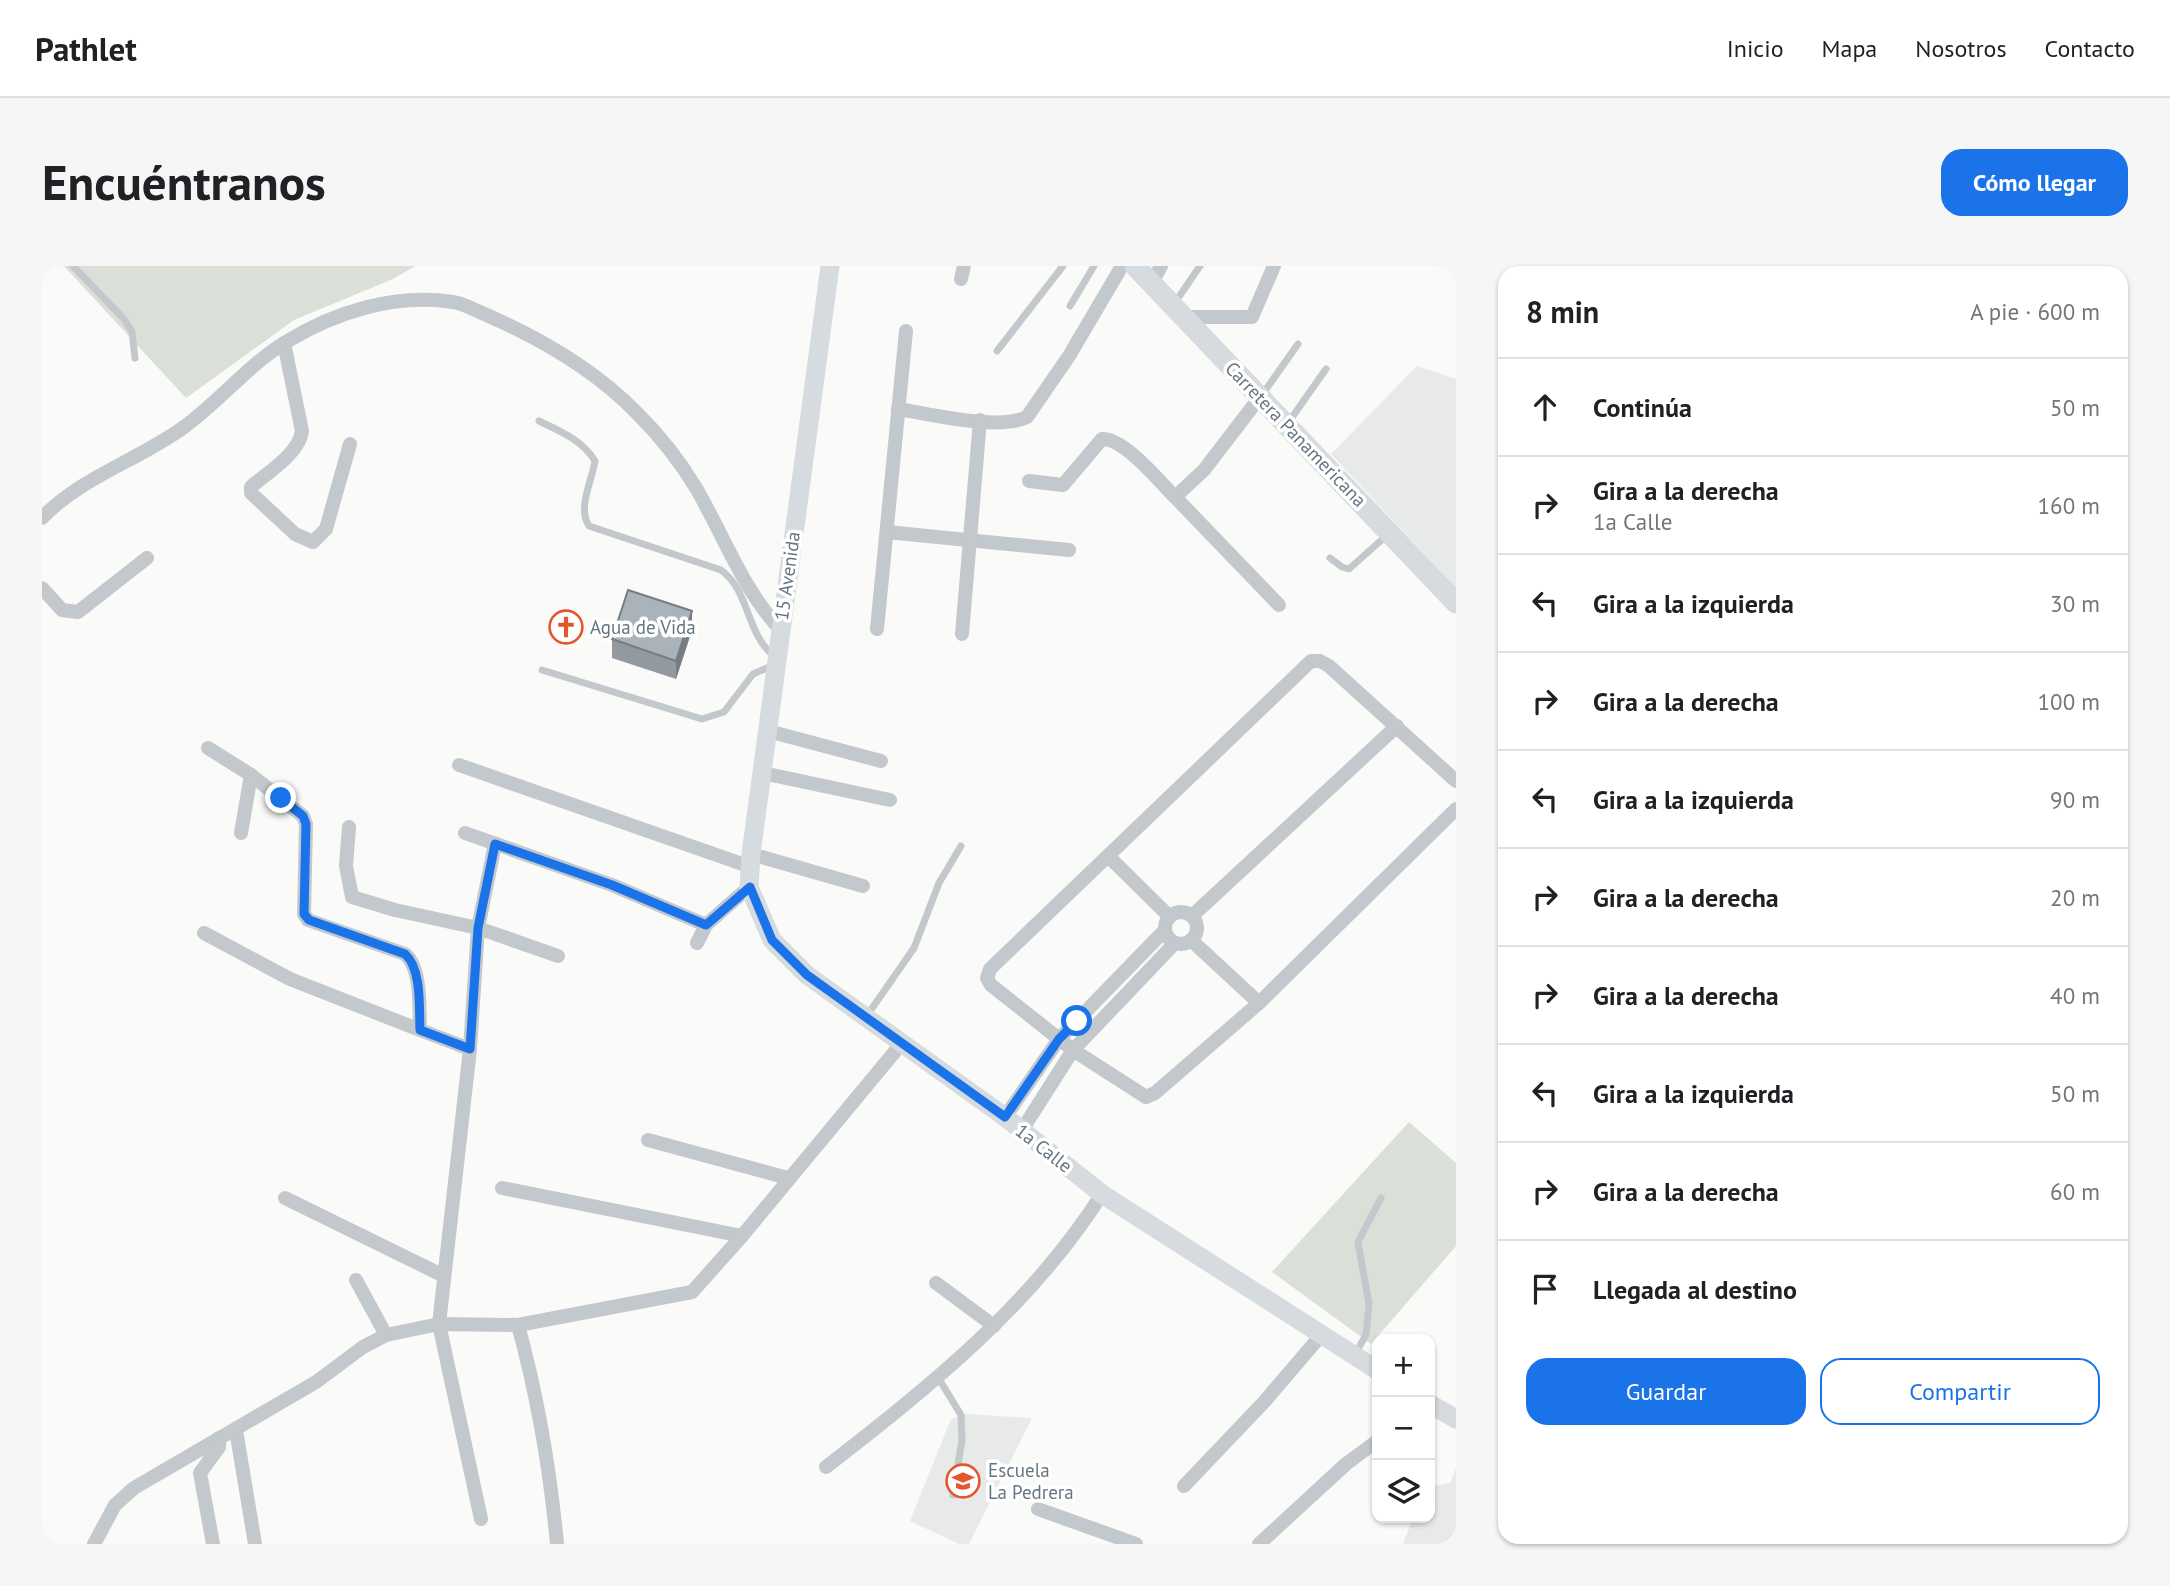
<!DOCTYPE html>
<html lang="es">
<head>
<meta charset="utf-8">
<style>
	body { margin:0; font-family:"PT Sans",sans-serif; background:#f6f6f6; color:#202124 }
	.controls { position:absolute; right:21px; bottom:21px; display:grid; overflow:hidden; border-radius:14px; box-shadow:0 2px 5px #0004 }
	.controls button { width:63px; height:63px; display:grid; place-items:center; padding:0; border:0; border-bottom:2px solid #e0e0e0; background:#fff; color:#202124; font:35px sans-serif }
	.stop { position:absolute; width:21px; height:21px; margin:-16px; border:5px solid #1a73e8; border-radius:50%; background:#fff }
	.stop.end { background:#1a73e8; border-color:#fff; box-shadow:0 2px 7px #0008 }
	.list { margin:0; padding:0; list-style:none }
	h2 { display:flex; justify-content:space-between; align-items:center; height:91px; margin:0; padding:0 28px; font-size:30px }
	h2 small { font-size:23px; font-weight:400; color:#757577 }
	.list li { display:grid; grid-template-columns:46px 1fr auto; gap:21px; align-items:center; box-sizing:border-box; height:98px; padding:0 28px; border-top:2px solid #e0e0e0 }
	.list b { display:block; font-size:26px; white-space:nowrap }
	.list p { margin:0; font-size:23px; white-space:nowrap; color:#757577 }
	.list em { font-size:23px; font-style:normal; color:#757577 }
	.actions { display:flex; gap:14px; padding:21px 28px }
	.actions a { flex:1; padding:16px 0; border:2px solid #1a73e8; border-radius:21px; text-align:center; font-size:24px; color:#1a73e8 }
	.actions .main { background:#1a73e8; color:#fff }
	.icon { flex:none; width:38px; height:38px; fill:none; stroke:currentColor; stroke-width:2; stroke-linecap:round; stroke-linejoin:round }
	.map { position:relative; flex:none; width:1414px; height:1278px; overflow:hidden; border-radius:21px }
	header { display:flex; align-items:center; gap:42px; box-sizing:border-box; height:98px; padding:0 35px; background:#fff; border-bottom:2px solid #e0e0e0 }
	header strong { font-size:33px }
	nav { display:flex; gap:38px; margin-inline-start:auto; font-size:24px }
	.intro { display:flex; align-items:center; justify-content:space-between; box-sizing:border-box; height:168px; padding:0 42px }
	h1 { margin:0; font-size:49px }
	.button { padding:18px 32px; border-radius:21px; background:#1a73e8; color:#fff; font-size:24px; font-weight:700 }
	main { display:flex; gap:42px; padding:0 42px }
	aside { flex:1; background:#fff; border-radius:21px; box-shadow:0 2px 5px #0004 }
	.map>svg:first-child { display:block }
</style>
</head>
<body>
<header>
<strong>Pathlet</strong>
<nav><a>Inicio</a><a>Mapa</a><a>Nosotros</a><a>Contacto</a></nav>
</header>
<div class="intro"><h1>Encuéntranos</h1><a class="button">Cómo llegar</a></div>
<main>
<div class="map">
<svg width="1414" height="1278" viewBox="0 0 1414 1278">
	<rect width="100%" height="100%" fill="#fafaf8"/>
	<g fill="#e8e9e9">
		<polygon points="1375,100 1414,113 1414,322 1289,188"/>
		<polygon points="924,1148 990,1152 927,1278 917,1278 868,1255 909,1153"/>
		<polygon points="1414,1202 1414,1278 1361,1278 1371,1252 1388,1252 1388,1220 1408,1217"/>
	</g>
	<g fill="#dadfd7">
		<polygon points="22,0 373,0 351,13 252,54 144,132"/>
		<polygon points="1367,856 1414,897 1414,980 1329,1078 1230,1006"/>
	</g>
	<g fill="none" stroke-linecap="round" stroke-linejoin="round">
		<g stroke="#c3c8cc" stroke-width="7">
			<polyline points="31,0 82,53 90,66 93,92"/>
			<polyline points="1132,38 1158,0"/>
			<polyline points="1028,40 1052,0"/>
			<polyline points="955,85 1021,0"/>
			<polyline points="1220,129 1256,78"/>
			<path d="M497,155C518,165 540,174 553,195C550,215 535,242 547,260L679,304C708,325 704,368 732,390"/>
			<polyline points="1246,157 1284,103"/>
			<polyline points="1288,292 1300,301 1307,303 1344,270"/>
			<polyline points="500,404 660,453 682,446 711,408 732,399"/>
			<polyline points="824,751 872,682 897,617 919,580"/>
			<polyline points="1313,1088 1324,1069 1327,1038 1316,976 1339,932"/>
			<polyline points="897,1113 919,1149 920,1174 911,1229"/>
		</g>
		<g stroke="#c3c8cc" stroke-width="14">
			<polyline points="919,13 922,0"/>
			<polyline points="1109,19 1119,0"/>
			<polyline points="1141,51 1210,51 1232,0"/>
			<path d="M242,77L260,165C257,188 226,206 209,221V227L253,268L271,276L284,263L308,178"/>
			<polyline points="1218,131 1162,204 1133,231 1237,339"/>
			<path d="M856,143C888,148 957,165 985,151L1027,90L1080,0"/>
			<path d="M987,215L1021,219L1060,173C1082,172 1117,215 1133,231"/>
			<path d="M0,252C39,211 97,194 142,161C178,135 206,99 244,76C293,46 353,27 411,36C420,37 431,43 440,47C496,71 552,103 595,147C616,168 639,197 654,222C681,268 701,324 738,363"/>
			<polyline points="845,266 1027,284"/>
			<polyline points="0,322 20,344 36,346 105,292"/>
			<polyline points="835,363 864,65"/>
			<polyline points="920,368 938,154"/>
			<polyline points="726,465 839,495"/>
			<polyline points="166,482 209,509"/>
			<polyline points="417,499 709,601"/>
			<polyline points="721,507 848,534"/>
			<polyline points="1414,515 1287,400 1278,395 1269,395 948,703 945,712 949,719 1031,784 1104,831 1113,827 1217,737 1414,543"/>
			<polyline points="307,561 304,600 310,631 353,644 436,662 516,690"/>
			<path d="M199,567L209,509L261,550L264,558L262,648L266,654L363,688C380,702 377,743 378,764L428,783"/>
			<polyline points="423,567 570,619 664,659"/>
			<polyline points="709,588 821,620"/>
			<polyline points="1066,590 1127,650"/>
			<circle cx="1139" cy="662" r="16"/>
			<polyline points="1150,650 1355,460"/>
			<polyline points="162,667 248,713 378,764"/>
			<polyline points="1149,674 1217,737"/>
			<polyline points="655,677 664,659 707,621"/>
			<polyline points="963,851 1017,773 1123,664"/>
			<polyline points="980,864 1031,784 1133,677"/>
			<polyline points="606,874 746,912"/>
			<polyline points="460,922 700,970"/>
			<polyline points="243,932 402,1010"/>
			<polyline points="314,1014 344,1069"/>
			<polyline points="894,1017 952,1060"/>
			<path d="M476,1059C496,1132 508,1203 515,1278"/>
			<polyline points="194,1164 213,1278"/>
			<path d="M784,1201C888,1120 988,1041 1060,928"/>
			<polyline points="1142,1220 1222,1136 1281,1067"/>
			<polyline points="996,1243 1094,1278"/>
			<polyline points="439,1253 397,1058 428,783 436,662 453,578"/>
			<polyline points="52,1278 73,1239 92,1222 274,1116 321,1081 344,1069 397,1058 476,1059 650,1026 700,970 860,777"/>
			<polyline points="171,1278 158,1207 177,1181 177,1172"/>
			<polyline points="1217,1278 1304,1198 1335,1175"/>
		</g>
		<g stroke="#d6dbdf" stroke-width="19">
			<polyline points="788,0 709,588 707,621 730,674 765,709 963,851 1060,928 1335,1104"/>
			<polyline points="1388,1138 1414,1153"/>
		</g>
		<polyline stroke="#d6dbdf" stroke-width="21" points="1093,0 1414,337"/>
	</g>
	<polygon fill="#929a9f" points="650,364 634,413 570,392 570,373"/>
	<polygon fill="#777d82" points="650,345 650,364 634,413 634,395"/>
	<polygon fill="#aab3b9" stroke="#777d82" stroke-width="2" points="586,324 650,345 634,395 570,373"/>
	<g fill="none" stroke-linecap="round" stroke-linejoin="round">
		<path stroke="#1a73e8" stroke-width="9" d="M239,532L261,550L264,558L262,648L267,654L363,688C380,703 377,742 378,764L428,783L436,662L453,578L570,619L664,659L708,621L730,674L765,709L963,851L1017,773L1035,755"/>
	</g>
	<defs>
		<symbol id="church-ring" viewBox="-11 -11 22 22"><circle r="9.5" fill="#fff" stroke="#e4572e" stroke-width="1.5"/><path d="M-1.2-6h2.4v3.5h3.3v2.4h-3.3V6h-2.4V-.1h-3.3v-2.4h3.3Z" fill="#e4572e"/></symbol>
		<symbol id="school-ring" viewBox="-11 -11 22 22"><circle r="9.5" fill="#fff" stroke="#e4572e" stroke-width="1.5"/><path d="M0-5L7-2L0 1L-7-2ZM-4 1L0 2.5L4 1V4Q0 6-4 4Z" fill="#e4572e"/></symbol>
	</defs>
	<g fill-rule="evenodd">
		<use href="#church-ring" x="505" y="342" width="38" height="38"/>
		<use href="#school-ring" x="902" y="1196" width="38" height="38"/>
	</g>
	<g text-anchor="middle" stroke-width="7" stroke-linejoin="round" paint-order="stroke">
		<g font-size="19" fill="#657683" stroke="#fff">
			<text transform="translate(1254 168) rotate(46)" y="7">Carretera Panamericana</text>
			<text transform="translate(745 310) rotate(-82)" y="7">15 Avenida</text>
			<text transform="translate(1002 882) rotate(38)" y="7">1a Calle</text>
		</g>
		<g font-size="19" fill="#657683" stroke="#fff" text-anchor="start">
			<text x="548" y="368">Agua de Vida</text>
			<text x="946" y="1211">Escuela<tspan x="946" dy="22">La Pedrera</tspan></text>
		</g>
	</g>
</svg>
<div class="controls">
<button>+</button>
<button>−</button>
<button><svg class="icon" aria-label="layers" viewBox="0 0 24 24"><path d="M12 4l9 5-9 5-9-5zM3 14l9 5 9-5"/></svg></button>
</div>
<div class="stop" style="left:1035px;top:755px"></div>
<div class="stop end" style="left:239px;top:532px"></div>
</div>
<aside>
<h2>8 min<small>A pie · 600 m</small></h2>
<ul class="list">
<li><svg class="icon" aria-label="ahead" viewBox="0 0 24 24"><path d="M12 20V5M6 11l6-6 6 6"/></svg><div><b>Continúa</b></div><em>50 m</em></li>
<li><svg class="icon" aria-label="right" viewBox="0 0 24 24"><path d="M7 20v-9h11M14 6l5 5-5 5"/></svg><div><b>Gira a la derecha</b><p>1a Calle</p></div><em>160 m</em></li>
<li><svg class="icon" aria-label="left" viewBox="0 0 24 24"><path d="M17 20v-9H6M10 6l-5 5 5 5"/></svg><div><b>Gira a la izquierda</b></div><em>30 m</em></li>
<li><svg class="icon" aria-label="right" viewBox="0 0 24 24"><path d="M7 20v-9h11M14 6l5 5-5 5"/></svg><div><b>Gira a la derecha</b></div><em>100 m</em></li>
<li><svg class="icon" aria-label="left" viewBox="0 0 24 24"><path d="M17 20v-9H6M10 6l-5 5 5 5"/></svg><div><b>Gira a la izquierda</b></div><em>90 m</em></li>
<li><svg class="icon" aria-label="right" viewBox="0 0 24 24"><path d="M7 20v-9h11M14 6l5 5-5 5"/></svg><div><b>Gira a la derecha</b></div><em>20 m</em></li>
<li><svg class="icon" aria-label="right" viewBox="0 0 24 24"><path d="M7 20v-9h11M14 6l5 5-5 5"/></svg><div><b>Gira a la derecha</b></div><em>40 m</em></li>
<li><svg class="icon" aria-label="left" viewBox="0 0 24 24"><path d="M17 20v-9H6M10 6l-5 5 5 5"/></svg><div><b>Gira a la izquierda</b></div><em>50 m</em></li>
<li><svg class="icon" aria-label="right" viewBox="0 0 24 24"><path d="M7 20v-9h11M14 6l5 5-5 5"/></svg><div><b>Gira a la derecha</b></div><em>60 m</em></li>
<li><svg class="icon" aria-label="arrive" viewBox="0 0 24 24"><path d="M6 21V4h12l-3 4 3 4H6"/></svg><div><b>Llegada al destino</b></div></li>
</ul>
<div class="actions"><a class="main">Guardar</a><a>Compartir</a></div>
</aside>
</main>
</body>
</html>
